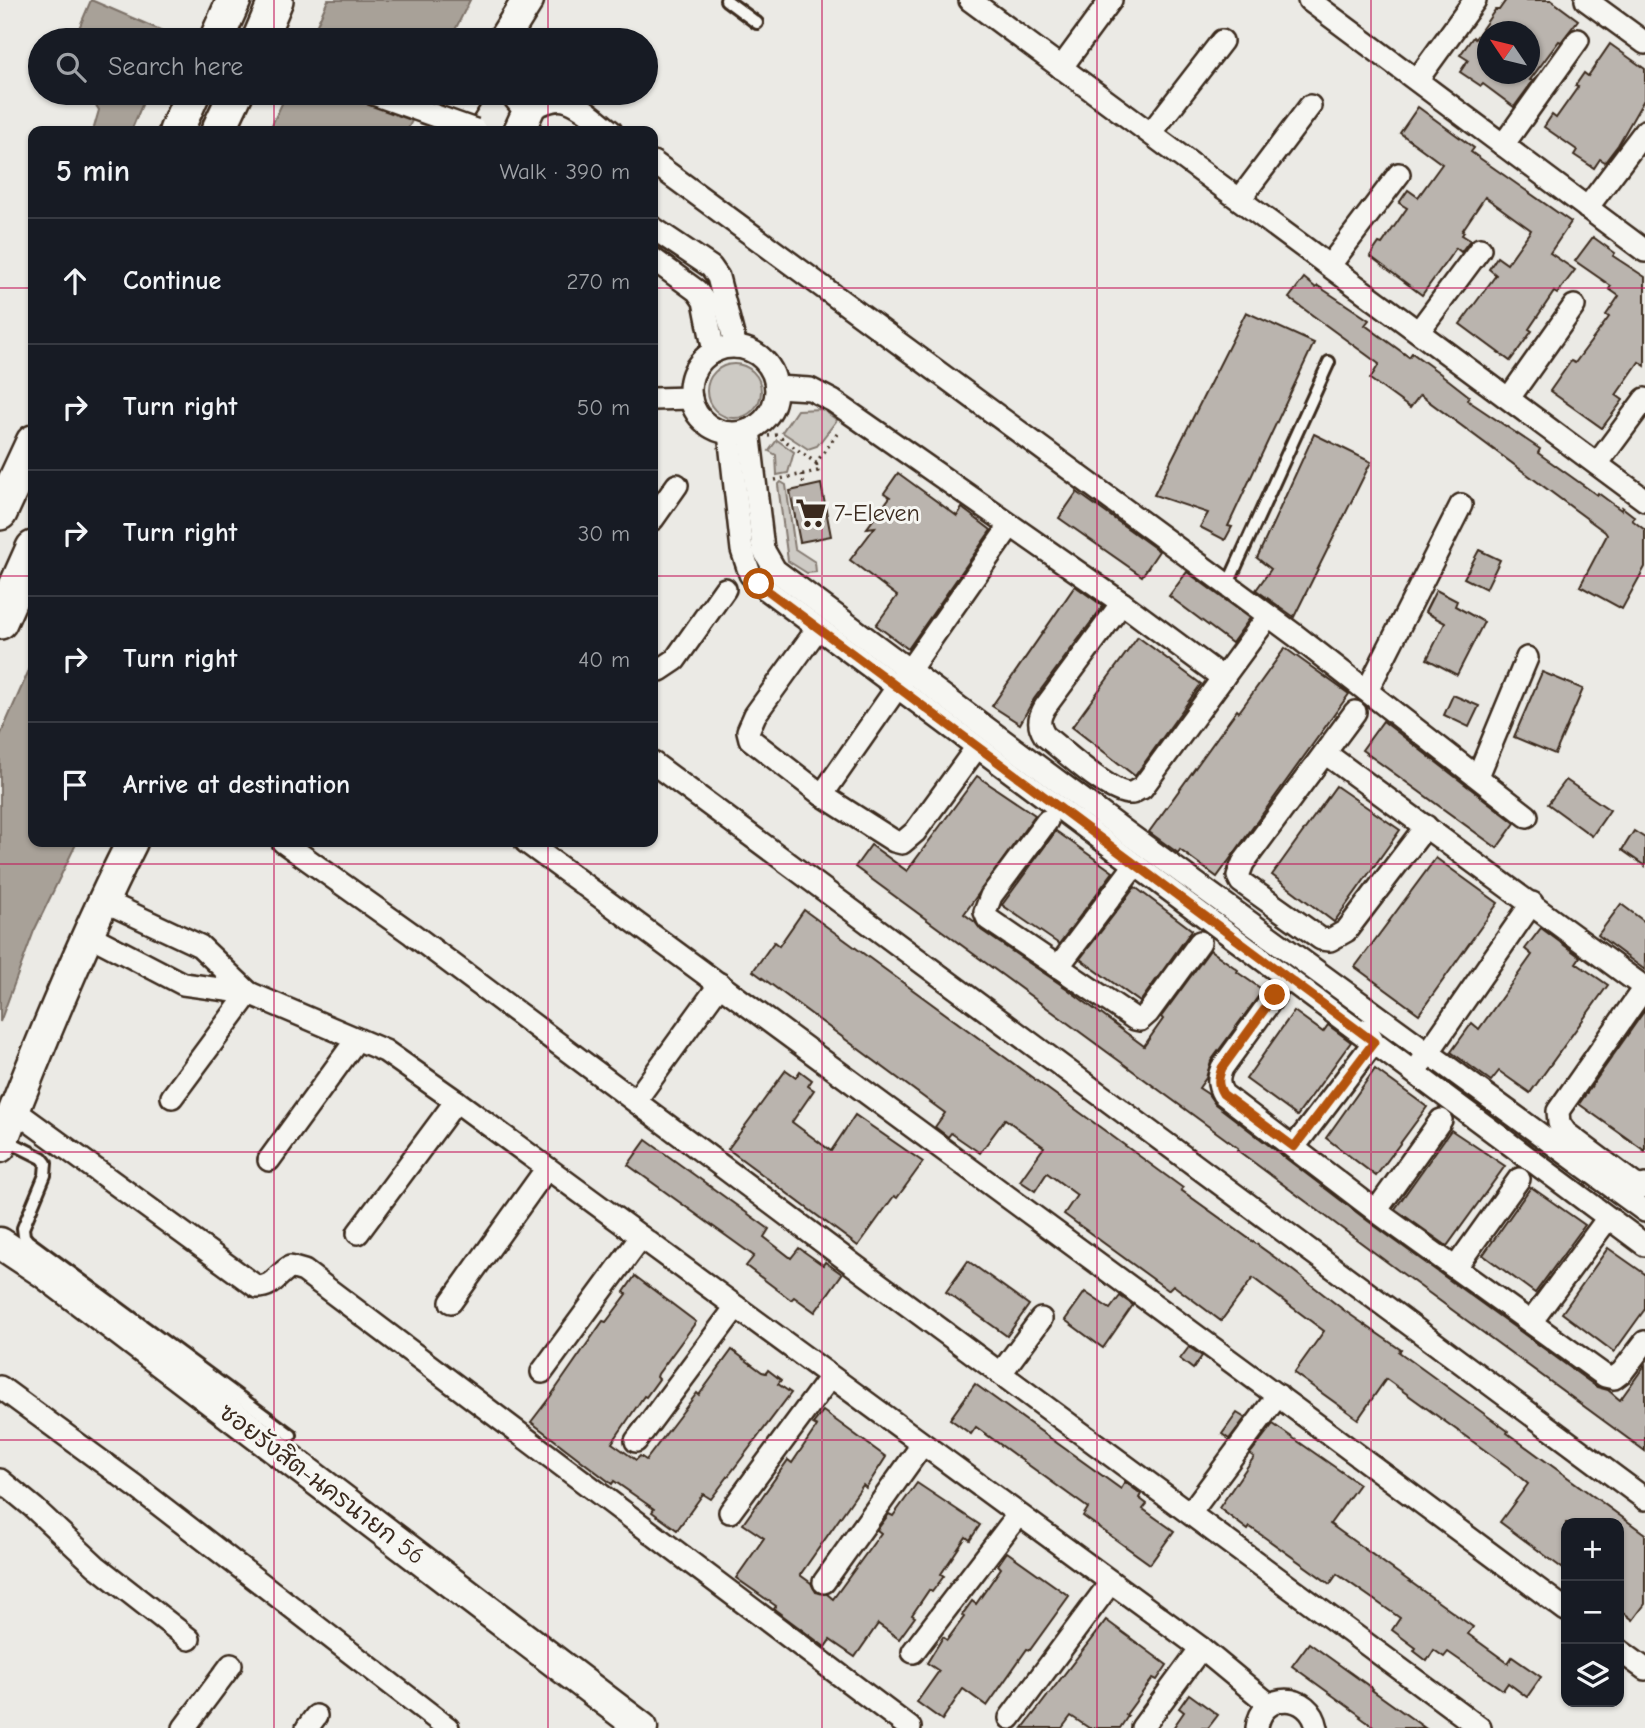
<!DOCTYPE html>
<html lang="en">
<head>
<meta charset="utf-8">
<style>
	body { margin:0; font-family:"Comic Neue","Playpen Sans Thai",sans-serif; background:#20242c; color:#f1f3f6 }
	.controls { position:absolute; right:21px; bottom:21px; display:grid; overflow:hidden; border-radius:14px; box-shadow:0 2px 5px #0004 }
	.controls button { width:63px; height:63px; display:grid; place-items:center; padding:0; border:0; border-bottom:2px solid #363941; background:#171b24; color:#f1f3f6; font:35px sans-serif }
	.compass { position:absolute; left:1477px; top:21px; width:63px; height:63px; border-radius:50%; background:#171b24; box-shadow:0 2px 5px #0004; rotate:305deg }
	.stop { position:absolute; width:21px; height:21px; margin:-16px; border:5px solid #b45309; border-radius:50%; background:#fff }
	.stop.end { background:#b45309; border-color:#fff; box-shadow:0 2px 7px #0008 }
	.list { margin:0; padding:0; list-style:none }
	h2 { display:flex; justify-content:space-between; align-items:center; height:91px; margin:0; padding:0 28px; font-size:30px }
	h2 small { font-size:23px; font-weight:400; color:#9ea1a6 }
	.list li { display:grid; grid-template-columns:46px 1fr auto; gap:21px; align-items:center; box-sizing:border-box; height:126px; padding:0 28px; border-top:2px solid #363941 }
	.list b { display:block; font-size:26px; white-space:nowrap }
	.list em { font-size:23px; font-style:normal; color:#9ea1a6 }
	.icon { flex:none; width:38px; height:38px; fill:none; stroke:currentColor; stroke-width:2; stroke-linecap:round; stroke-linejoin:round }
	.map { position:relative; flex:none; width:1645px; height:1728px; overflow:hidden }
	.search { position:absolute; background:#171b24; box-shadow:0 2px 5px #0004; left:28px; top:28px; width:630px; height:77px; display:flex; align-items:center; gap:18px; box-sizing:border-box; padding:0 24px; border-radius:38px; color:#9ea1a6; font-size:26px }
	.panel { position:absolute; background:#171b24; box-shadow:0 2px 5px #0004; left:28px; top:126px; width:630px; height:721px; border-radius:14px }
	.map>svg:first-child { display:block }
</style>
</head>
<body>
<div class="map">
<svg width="1645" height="1728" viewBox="0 0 1645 1728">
	<rect width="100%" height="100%" fill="#ebeae5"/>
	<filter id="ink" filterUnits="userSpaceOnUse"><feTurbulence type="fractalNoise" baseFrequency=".0143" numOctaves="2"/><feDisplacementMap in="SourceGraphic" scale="14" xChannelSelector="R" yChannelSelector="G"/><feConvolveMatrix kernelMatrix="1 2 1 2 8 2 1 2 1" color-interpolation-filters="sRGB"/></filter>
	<g filter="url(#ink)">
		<g fill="#cdcac4" stroke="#847a71" stroke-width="2">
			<circle cx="734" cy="391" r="27"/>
			<polygon points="822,409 837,420 817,446 808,449 782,432 797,410"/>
			<polygon points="777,440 794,452 788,473 777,475 776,455 769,451"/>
			<polygon points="781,482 786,485 795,549 815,562 816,572 807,573 788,561 778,485"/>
		</g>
		<g fill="#a8a198" stroke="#7c7167" stroke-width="2">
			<polygon points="91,0 172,35 169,40 74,40"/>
			<polygon points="328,0 470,0 450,40 310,40"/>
			<polygon points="88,93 147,93 131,131 93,131 99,110"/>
			<polygon points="287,93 425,93 407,131 269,131"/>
			<polygon points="33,661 33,842 77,842 34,931 0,1022 0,736"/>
		</g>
		<g fill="#bab4ae" stroke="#3b2a1e" stroke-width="2" fill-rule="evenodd">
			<path d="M1506,0H1551L1578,20L1561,42L1559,41L1530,80L1533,81L1514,107L1483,84L1481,86L1460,72L1468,60L1460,55L1473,37L1475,39L1495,10H1499ZM1488,32H1530V74H1488Z"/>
			<polygon points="1610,44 1645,69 1645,98 1618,145 1605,162 1600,159 1594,168 1574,155 1577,150 1544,127 1552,115 1556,118 1578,87 1575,86 1584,73 1588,76"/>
			<polygon points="1418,107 1474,148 1471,152 1571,222 1550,253 1575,270 1557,294 1554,292 1529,329 1532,331 1510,361 1460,324 1496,275 1489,269 1497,257 1507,264 1531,230 1485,197 1462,231 1464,232 1462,235 1470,240 1461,252 1456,248 1422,295 1370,256 1379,243 1382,244 1407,208 1399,203 1408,190 1418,197 1442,164 1400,133"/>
			<polygon points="1593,237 1615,253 1613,256 1645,277 1645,366 1639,362 1616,395 1623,400 1602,428 1550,391 1571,361 1575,363 1609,317 1606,315 1619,296 1609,289 1611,286 1575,261"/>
			<polygon points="1304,278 1316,288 1318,286 1369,320 1365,325 1409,357 1412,353 1437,371 1469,396 1467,400 1540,449 1538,453 1597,495 1598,493 1621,510 1622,507 1635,517 1632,520 1645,530 1645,567 1622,609 1580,586 1607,535 1605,532 1420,395 1410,408 1370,379 1379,364 1289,298"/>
			<polygon points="1246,312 1314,343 1228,526 1232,527 1225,540 1200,527 1208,513 1154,495"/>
			<polygon points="1314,434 1371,462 1294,617 1256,590 1271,569 1257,558"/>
			<polygon points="898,473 957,516 962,508 991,530 908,649 876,625 897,596 850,560 875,527 867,528 890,497 884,493"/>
			<polygon points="821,484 831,536 800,542 790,491"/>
			<polygon points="1077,492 1159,551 1142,576 1059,518"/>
			<polygon points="1479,550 1500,560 1486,589 1464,578"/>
			<polygon points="1187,572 1250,618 1232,643 1169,596"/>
			<polygon points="1075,586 1103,606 1034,699 1020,724 992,706"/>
			<polygon points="1436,590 1457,601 1455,606 1484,622 1457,675 1427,659 1445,623 1425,612"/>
			<polygon points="1138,637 1201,684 1135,776 1072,727"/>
			<polygon points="1285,648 1349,694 1217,877 1180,850 1178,853 1149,832 1237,710 1239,712"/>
			<polygon points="1542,672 1583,689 1555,754 1514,737"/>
			<polygon points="1453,695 1479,706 1469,727 1444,715"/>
			<polygon points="1383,721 1515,823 1497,848 1362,750"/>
			<polygon points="977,776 1035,815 964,914 975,922 981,930 1066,988 1144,1046 1163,1019 1161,1017 1210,950 1238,970 1237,972 1263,990 1211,1061 1206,1078 1199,1088 1208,1094 1215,1104 1368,1221 1597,1387 1608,1390 1620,1400 1645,1365 1645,1451 1399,1271 1237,1150 1238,1148 855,867 871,845 907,871"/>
			<polygon points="1566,780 1610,810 1592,836 1548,804"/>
			<polygon points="1336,786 1400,830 1334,922 1272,875"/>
			<polygon points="1056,831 1113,872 1059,944 1002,905"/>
			<polygon points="1634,831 1645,838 1645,866 1622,850"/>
			<polygon points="1436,858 1498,903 1419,1014 1355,967"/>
			<polygon points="1135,887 1192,930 1140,1002 1080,959"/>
			<polygon points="1621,904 1645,922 1645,970 1598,935"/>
			<polygon points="804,910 1183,1188 1181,1190 1291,1269 1345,1311 1401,1350 1399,1352 1508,1431 1507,1433 1645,1534 1645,1604 1633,1620 1619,1609 1619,1523 1566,1523 1566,1571 1500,1522 1528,1484 1508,1467 1386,1379 1358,1419 1294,1373 1324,1331 1253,1278 1221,1321 1173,1285 1168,1290 1064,1214 1077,1195 1047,1173 1035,1191 1020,1181 1044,1147 1005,1119 980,1153 951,1133 948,1137 935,1127 945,1113 753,971 774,942 779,946"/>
			<polygon points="1541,928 1580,957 1576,963 1608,985 1530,1093 1499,1071 1491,1081 1451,1052 1472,1023 1479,1029 1532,955 1525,949"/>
			<polygon points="1645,1010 1645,1151 1579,1104"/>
			<polygon points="1294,1011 1323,1032 1328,1025 1351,1042 1297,1116 1246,1079"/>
			<polygon points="1375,1069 1427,1107 1376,1176 1326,1138"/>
			<polygon points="786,1070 796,1077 800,1071 812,1080 808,1086 814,1090 792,1122 831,1151 855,1115 923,1162 897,1198 894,1196 858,1246 728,1149"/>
			<polygon points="1451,1130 1505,1166 1447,1246 1395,1209"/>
			<polygon points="646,1140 769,1229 764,1237 791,1258 799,1248 823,1265 825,1262 842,1274 815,1312 794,1297 791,1300 746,1266 754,1256 628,1165"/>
			<polygon points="1531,1187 1585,1225 1535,1293 1483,1255"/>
			<polygon points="1608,1248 1645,1274 1645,1309 1614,1352 1562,1313"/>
			<polygon points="968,1261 1029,1305 1007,1336 946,1292"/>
			<polygon points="635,1276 696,1322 658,1374 657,1377 659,1379 646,1397 644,1396 612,1443 636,1460 640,1456 646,1460 697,1393 699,1395 732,1350 762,1372 766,1373 768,1370 781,1380 778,1384 791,1393 711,1499 703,1494 677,1530 652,1512 654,1509 614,1481 612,1484 531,1422 550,1397 603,1321 606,1322 627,1294 624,1292"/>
			<polygon points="1085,1292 1110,1309 1120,1296 1133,1305 1103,1348 1065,1320"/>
			<polygon points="1189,1347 1202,1356 1193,1369 1180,1359"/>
			<polygon points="975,1384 1121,1489 1125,1482 1141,1494 1139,1498 1147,1504 1143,1509 1174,1531 1150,1564 1083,1516 1088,1508 976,1427 971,1434 950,1419"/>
			<polygon points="823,1411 886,1457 866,1488 863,1485 800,1575 811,1583 816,1592 827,1594 833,1599 881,1533 877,1530 889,1514 893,1516 917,1483 980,1525 970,1540 966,1537 941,1574 944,1576 932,1592 929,1590 912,1615 915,1617 899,1639 878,1624 855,1657 830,1640 825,1647 774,1609 776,1606 736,1578 764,1538 743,1524 788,1460 792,1463 817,1426 813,1424"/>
			<polygon points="1237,1413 1245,1418 1229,1439 1222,1434"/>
			<polygon points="1273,1424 1359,1484 1330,1524 1473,1627 1468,1634 1508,1663 1512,1657 1541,1677 1527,1697 1508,1683 1503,1690 1448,1652 1444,1657 1434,1650 1427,1661 1414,1651 1416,1648 1392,1630 1400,1618 1337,1574 1330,1584 1250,1527 1248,1530 1219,1508 1254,1457 1250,1454"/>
			<polygon points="1007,1552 1069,1596 1030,1650 1027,1649 987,1706 963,1689 942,1720 917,1702 939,1671 927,1663 943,1637 947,1640 964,1617 962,1615 972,1601 976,1604 1001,1568 998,1565"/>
			<polygon points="1106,1620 1167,1665 1157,1680 1153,1678 1126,1715 1128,1716 1120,1728 1089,1728 1071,1716 1062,1728 1023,1728"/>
			<polygon points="1309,1643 1373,1689 1372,1690 1425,1728 1375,1728 1360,1717 1361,1716 1292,1666"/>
			<polygon points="1189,1694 1218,1715 1208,1728 1173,1728 1184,1712 1179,1708"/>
		</g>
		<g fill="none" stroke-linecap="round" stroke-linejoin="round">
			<defs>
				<g id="lane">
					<polyline points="726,0 757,23"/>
					<polyline points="1227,586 1329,362"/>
					<polyline points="6,1140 42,1158 46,1163 45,1175 23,1228 24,1236 28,1241 291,1435"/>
				</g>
				<g id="street">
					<polyline points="970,0 1645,500"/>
					<polyline points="1309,0 1645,251"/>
					<polyline points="1586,0 1645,43"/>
					<polyline points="1061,68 1111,0"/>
					<polyline points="1417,80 1475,0"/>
					<path d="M529,109C537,106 546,101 555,100C574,96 597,121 611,131"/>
					<polyline points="1151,133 1222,41"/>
					<polyline points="1503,145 1578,40"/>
					<polyline points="653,162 1295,635 1527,816"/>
					<polyline points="1240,199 1310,106"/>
					<polyline points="1587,208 1645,131"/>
					<polyline points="653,228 711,267 718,277 736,347"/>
					<polyline points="653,259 697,291 704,301 714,352"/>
					<polyline points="1330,265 1399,174"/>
					<polyline points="1419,331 1480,249"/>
					<circle cx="733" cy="390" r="43"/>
					<polyline points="776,387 810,389 833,401 1122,603 1223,678"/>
					<polyline points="1509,398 1574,306"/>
					<polyline points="653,399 691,398"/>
					<polyline points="749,430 763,549 775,570 1130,835 1645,1211"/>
					<polyline points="729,433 742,550 750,574 759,584 1645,1245"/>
					<polyline points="1597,464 1645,399"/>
					<polyline points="653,519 677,485"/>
					<path d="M1122,603L1045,707C1038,719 1038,725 1045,736C1062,749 1111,796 1132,793C1133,792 1141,788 1142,788L1261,626"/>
					<polyline points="818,628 755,715 748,731 750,739 822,795 894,841 902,843 915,832 977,747"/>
					<polyline points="653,669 660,670 675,660 725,589"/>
					<polyline points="1367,691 1461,505"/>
					<polyline points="1355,712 1243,863 1238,876 1241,882 1321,939 1330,940 1346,931 1426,826"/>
					<polyline points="1325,753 1645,988"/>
					<polyline points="653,763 1645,1499"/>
					<polyline points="1478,776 1527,658"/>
					<polyline points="822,795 1010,526"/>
					<polyline points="1047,821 991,896 985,912 988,919 1135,1019 1140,1020 1148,1013 1200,942"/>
					<polyline points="283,842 412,934 859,1269 1480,1728"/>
					<path d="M526,842C873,1099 1221,1352 1566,1610"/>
					<polyline points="102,900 200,946 249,993"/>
					<polyline points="87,934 183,984 249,993 385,1051 456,1101 1201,1648 1270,1705"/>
					<polyline points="1058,967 1135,865"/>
					<polyline points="1644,988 1558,1111 1559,1123 1566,1133 1634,1184 1643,1187 1645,1185"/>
					<path d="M1275,995L1222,1068C1218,1078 1217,1084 1223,1094L1376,1211L1441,1120"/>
					<polyline points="1421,1063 1532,903"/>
					<polyline points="172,1097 249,993"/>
					<polyline points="636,1100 720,984"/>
					<path d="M14,1110L257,1287C273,1287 277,1275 290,1267L304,1271L910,1728"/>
					<polyline points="1294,1147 1374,1042 1367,1030"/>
					<polyline points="269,1160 357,1039"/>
					<polyline points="1376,1211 1605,1376 1614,1378 1622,1372 1645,1342"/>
					<polyline points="358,1233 456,1101"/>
					<polyline points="1456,1267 1519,1179"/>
					<polyline points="451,1302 547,1168"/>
					<polyline points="1531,1322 1608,1218"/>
					<polyline points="542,1372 641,1237"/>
					<polyline points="1001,1373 1041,1319"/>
					<polyline points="0,1387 135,1486 448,1728"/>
					<polyline points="636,1441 736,1307"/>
					<polyline points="0,1480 34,1508 96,1566 189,1639"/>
					<polyline points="730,1512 830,1377"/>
					<polyline points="1191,1512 1278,1395"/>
					<polyline points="824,1582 922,1445"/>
					<polyline points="1619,1650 1645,1669"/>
					<polyline points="913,1652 1018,1515"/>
					<polyline points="1010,1718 1111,1582"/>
					<polyline points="184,1728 231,1665"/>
					<polyline points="307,1728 316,1716"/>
					<polyline points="1142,1728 1201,1648"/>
					<path d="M1257,1728C1261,1691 1310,1691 1317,1728"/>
				</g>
				<g id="secondary">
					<polyline points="503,40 528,0"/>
					<polyline points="516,93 529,109 519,131"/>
					<polyline points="445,131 469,93"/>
					<path d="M0,1147C40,1043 82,941 132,842"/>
					<polyline points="0,1243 45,1273 642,1728"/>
				</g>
				<g id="primary">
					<polyline points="216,40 234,0"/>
					<polyline points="259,40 276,0"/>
					<polyline points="176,131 193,93"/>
					<polyline points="218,131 236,93"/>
					<polyline points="0,513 33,442"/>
					<polyline points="0,622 33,548"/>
				</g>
			</defs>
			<use href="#lane" stroke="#3b2a1e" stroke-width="16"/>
			<use href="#street" stroke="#3b2a1e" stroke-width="26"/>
			<use href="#secondary" stroke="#3b2a1e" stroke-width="35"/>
			<use href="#primary" stroke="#3b2a1e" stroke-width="38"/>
			<g stroke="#3b2a1e" stroke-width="3.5" stroke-dasharray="2 5" stroke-linecap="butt">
				<polyline points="768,436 777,435 816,463 840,430"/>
				<polyline points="802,474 804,488"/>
				<polyline points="775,480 818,471 816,463"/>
			</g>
			<use href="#lane" stroke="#f6f6f2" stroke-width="10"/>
			<use href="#street" stroke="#f6f6f2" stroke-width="21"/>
			<use href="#secondary" stroke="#f6f6f2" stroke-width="30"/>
			<use href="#primary" stroke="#f6f6f2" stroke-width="33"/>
			<defs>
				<polyline id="street-bridge" points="371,93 475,130"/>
			</defs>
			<use href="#street-bridge" stroke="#3b2a1e" stroke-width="26" stroke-linecap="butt"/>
			<use href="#street-bridge" stroke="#f6f6f2" stroke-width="21"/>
		</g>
	</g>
	<g fill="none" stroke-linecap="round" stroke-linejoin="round" filter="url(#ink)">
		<path stroke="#b45309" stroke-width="9" d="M759,584L1374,1042L1294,1147L1223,1094C1217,1084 1218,1079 1222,1068L1275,995"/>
	</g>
	<path fill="none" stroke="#c2185b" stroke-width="2" stroke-opacity="0.55" d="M274,0V40M548,0V40M822,0V1728M1097,0V1728M1371,0V1728M274,93V131M548,93V131M0,288H33M653,288H1645M0,576H33M653,576H1645M274,842V1728M548,842V1728M0,864H1645M0,1152H1645M0,1440H1645"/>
	<defs>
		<symbol id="supermarket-bare" viewBox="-9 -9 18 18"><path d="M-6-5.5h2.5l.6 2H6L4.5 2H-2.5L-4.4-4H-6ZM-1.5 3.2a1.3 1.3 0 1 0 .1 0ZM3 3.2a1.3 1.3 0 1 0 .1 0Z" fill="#3b2a1e" stroke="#f6f6f2" stroke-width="2.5" paint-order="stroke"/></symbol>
	</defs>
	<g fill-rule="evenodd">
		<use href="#supermarket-bare" x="789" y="491" width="44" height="44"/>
	</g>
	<g text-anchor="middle" stroke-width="6" stroke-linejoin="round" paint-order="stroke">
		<g font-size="24" fill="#3b2a1e" stroke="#f6f6f2" text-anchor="start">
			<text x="834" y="521">7-Eleven</text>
		</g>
		<g font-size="24" fill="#3b2a1e" stroke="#f6f6f2">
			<text transform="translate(322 1484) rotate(37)" y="8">ซอยรังสิต-นครนายก 56</text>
		</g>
	</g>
</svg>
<div class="controls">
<button>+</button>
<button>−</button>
<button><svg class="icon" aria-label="layers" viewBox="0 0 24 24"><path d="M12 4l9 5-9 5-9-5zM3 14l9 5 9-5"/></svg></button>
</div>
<svg class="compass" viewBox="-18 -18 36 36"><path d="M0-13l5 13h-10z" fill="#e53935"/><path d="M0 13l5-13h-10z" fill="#9ea1a6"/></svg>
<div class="stop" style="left:759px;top:584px"></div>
<div class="stop end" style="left:1275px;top:995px"></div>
<div class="search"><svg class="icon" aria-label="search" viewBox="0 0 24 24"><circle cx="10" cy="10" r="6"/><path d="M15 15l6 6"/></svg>Search here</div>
<section class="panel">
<h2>5 min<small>Walk · 390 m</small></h2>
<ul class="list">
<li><svg class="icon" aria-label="ahead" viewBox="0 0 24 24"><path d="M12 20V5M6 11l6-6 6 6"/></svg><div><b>Continue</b></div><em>270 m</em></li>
<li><svg class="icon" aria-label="right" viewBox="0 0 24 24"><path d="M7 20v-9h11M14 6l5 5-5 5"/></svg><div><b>Turn right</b></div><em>50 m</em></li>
<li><svg class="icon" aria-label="right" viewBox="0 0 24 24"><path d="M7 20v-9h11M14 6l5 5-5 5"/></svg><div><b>Turn right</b></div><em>30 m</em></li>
<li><svg class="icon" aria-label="right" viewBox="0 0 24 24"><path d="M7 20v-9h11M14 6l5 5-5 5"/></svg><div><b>Turn right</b></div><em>40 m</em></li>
<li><svg class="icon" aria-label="arrive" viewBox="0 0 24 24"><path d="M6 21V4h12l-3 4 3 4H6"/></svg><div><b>Arrive at destination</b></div></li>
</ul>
</section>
</div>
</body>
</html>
